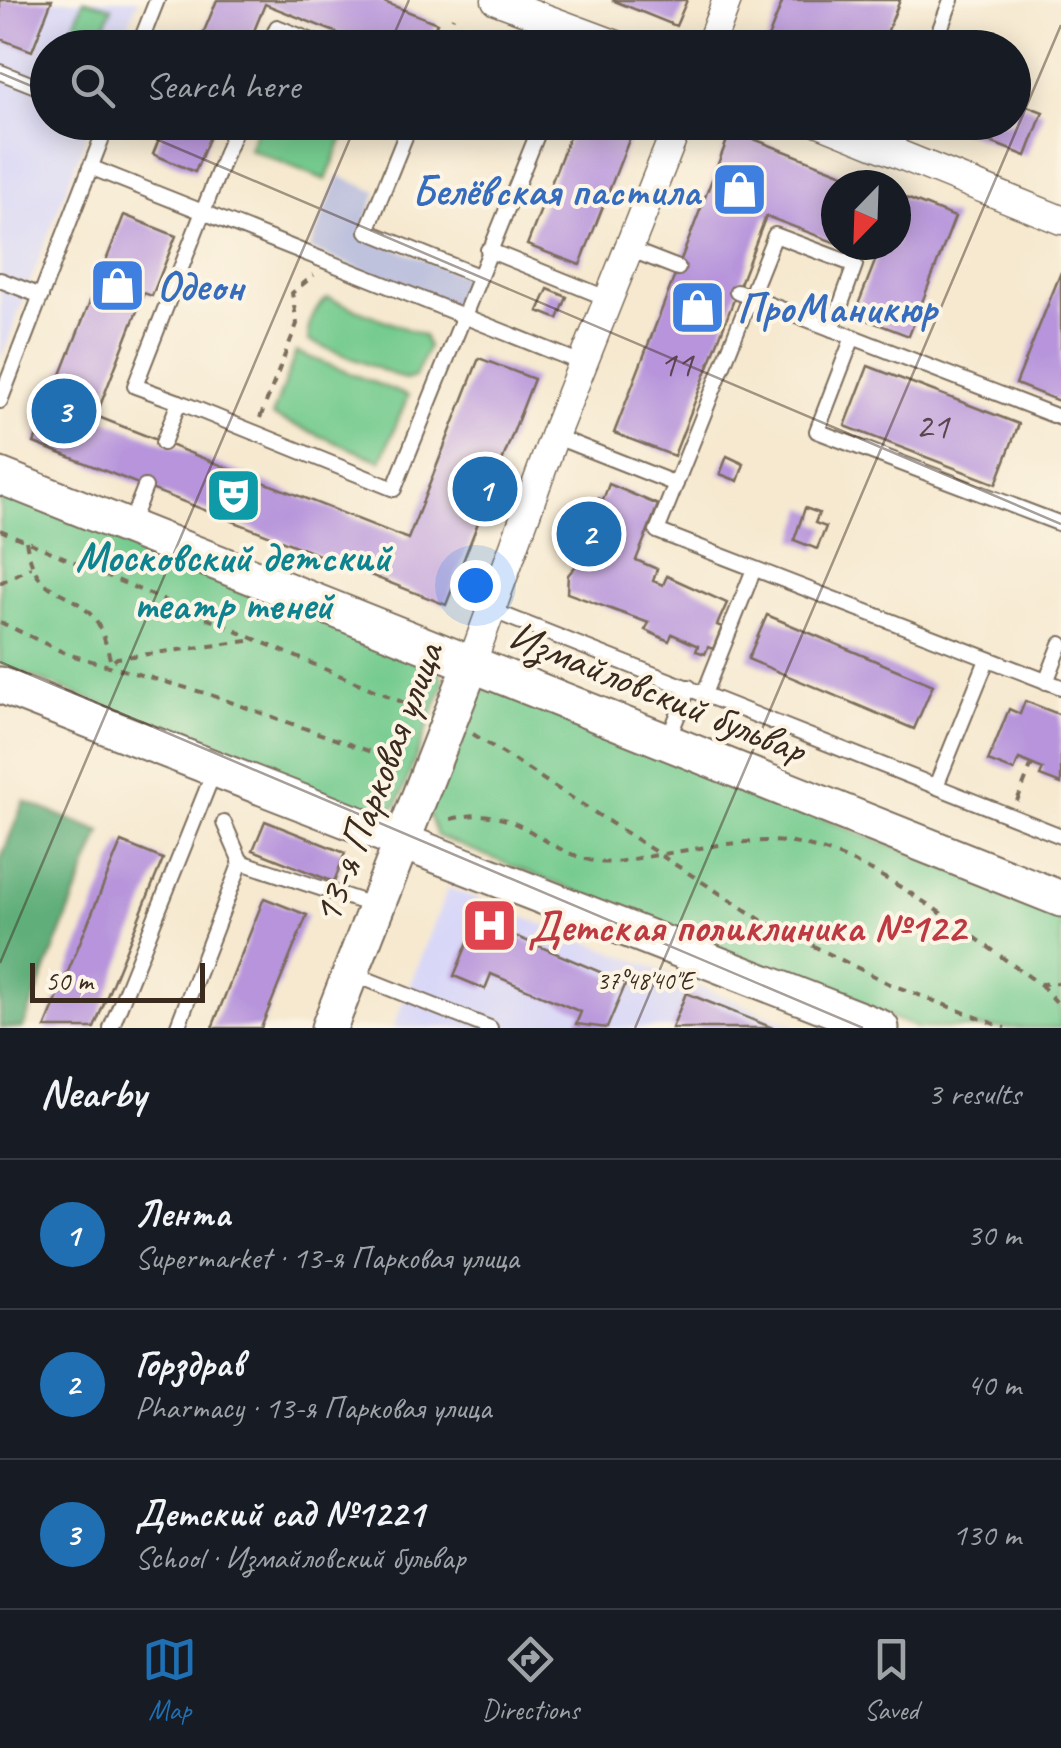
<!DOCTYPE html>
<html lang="en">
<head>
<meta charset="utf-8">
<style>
	body { margin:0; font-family:Caveat,sans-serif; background:#242831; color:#f1f3f6 }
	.compass { position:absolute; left:821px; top:170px; width:90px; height:90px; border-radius:50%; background:#171b24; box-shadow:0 5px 25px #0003; rotate:203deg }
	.scale { position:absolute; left:30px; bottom:25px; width:175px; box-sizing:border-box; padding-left:10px; border:5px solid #3b2a1e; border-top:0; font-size:28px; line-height:35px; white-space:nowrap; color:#3b2a1e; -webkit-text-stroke:8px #fcf5e5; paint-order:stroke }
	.you { position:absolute; left:475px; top:585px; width:35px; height:35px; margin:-25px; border:8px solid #fff; border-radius:50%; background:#1a73e8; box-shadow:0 0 0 15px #1a73e833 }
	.badge { display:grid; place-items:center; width:65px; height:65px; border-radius:50%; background:#1f6fb2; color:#fff; font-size:32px; font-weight:700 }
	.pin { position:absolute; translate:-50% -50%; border:5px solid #fff; box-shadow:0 2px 10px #0006 }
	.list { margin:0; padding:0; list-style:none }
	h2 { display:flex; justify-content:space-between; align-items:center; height:130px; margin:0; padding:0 40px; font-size:42px }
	h2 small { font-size:32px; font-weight:400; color:#9ea1a6 }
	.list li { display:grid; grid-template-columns:65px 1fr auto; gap:30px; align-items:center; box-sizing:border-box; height:150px; padding:0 40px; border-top:2px solid #363941 }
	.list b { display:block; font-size:38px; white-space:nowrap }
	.list p { margin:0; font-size:32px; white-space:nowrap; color:#9ea1a6 }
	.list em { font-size:32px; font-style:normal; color:#9ea1a6 }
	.icon { flex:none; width:55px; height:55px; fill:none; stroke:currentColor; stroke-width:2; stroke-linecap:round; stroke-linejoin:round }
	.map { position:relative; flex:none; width:1061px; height:1028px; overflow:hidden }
	.search { position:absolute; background:#171b24; box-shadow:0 5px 25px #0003; left:30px; right:30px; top:30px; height:110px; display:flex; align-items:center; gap:25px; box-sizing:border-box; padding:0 35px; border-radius:55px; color:#9ea1a6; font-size:38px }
	.sheet { height:580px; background:#171b24 }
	nav { display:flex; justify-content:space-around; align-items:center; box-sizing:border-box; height:140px; border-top:2px solid #363941; background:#171b24; font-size:28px; color:#9ea1a6 }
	nav a { display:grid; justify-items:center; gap:5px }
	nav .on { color:#1f6fb2 }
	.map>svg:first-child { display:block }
</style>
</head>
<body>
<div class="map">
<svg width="1061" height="1028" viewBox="0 0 1061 1028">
	<rect width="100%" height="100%" fill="#fcf5e5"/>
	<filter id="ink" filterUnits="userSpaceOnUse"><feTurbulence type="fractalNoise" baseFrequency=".01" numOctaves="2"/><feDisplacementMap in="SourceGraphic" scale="20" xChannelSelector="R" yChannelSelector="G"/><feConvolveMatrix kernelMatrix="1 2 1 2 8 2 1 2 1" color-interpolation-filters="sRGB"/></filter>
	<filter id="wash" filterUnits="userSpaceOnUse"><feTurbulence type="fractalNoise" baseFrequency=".0048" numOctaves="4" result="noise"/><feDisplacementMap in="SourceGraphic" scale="40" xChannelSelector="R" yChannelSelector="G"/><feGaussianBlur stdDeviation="2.25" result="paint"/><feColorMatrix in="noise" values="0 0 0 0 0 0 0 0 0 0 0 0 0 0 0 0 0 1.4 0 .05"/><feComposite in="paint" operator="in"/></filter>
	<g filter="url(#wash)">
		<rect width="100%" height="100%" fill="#f6e9d0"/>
		<g fill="#d8d7f8">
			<polygon points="0,0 138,0 120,47 48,48 48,122 91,123 0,361"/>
			<polygon points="448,888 644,964 800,1028 393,1028"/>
		</g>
		<polygon fill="#bfc2dd" points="339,176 377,192 360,234 471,279 459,309 310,249"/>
		<g fill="#75cb8f" stroke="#587a56" stroke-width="2.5">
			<polygon points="84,0 112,7 97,47 69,37"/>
			<polygon points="259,123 259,122 349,123 326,180 249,149"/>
			<path d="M328,298L424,336L428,347L415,377L406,380L309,341C305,326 317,305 328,298Z"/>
			<polygon points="296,352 408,396 381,461 272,416"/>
			<polygon points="0,490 437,662 444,684 398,804 379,815 0,664"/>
			<polygon points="494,688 1061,913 1061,1028 917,1028 437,836 428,812 474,700 482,691"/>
		</g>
		<polygon fill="#60af7a" stroke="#4e6c4c" stroke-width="2.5" points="24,801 101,832 23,1028 0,1028 0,861"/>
		<g id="blocks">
			<g fill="#b794db">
				<polygon points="0,0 52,0 32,51 0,39"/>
				<polygon points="217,0 379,0 437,23 427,48 375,48 265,4 247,48 197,48"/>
				<polygon points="612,0 687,0 676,26"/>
				<polygon points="783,0 900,0 881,48 764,48"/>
				<polygon points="1014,101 1043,112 1026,156 953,127 955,122 1014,122"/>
				<polygon points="166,122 216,122 195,172 153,154"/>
				<polygon points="540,122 636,122 580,265 527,245 570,135"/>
				<polygon points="731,130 871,185 836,185 836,243 766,216 674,456 614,433"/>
				<polygon points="896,194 955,217 909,336 854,315 876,259 841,245 896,245"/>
				<polygon points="124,215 176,236 152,296 144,293 96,416 408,539 479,358 534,379 446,605 34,443"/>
				<polygon points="1061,272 1061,402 1016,384"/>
				<polygon points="548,289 567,297 558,319 538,311"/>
				<polygon points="868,366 1019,424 996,484 845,426"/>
				<polygon points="727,456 744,464 738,481 720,474"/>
				<polygon points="609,484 658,505 636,560 657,569 653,581 663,585 667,576 727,603 717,625 722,627 713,649 708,647 705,654 696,651 698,646 672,634 669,641 645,630 649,623 567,593 568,575 581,560 573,557 598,498 603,500"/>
				<polygon points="805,508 819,513 815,523 826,527 817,549 794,540"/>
				<polygon points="767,615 933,685 914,729 748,659"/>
				<polygon points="1025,701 1061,715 1061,784 1040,776 1043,769 1019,759 1014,771 988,761 1009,709 1020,714"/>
				<polygon points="265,821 345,853 334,882 253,850"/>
				<polygon points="121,842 163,859 94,1028 45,1028"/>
				<polygon points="264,898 307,915 261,1028 212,1028"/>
				<polygon points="477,920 626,983 607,1028 576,1024 581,1012 491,974 485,989 454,976"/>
				<polygon points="686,993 773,1028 672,1028"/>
			</g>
		</g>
	</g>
	<g filter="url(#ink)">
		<use href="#blocks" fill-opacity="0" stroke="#7c6d5c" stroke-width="2.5"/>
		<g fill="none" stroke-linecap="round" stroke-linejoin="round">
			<defs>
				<g id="service">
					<polyline points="138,48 157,0"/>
					<polyline points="268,48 277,27 330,48"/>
					<polyline points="933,48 951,0"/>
					<polyline points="0,72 48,91"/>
					<polyline points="411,122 367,231 478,276"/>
					<polyline points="894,152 905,122"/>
					<polyline points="90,167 584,364"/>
					<polyline points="629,249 678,268"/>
					<polyline points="488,250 609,299"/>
					<polyline points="0,280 41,296"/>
					<polyline points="737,292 1061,418"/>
					<polyline points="832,329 855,265 775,235 657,531 1061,687"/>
					<polyline points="853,337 817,431 1061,524"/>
					<polyline points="0,401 108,122"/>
					<polyline points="179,402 135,386 238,122"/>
					<polyline points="554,436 676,484"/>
					<polyline points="163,443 179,402 394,489 539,130 520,122"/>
					<polyline points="129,527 145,487"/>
					<polyline points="491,610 1061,836"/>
					<polyline points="1046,682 1061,644"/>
					<polyline points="704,694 754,569"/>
					<polyline points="667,742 689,687"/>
					<polyline points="936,786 987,660"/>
					<polyline points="224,823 241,862"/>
					<polyline points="351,973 490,1028"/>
					<polyline points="111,1028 215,769"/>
					<polyline points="177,1028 241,862 375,906"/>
				</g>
				<g id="minor">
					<polyline points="496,0 625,48"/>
					<polyline points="709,48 727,0"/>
					<polyline points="819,122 1061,220"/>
					<polyline points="471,665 554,436 679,122"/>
				</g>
				<g id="tertiary">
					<polyline points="0,476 1061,899"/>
					<polyline points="0,685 881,1028"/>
					<polyline points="329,1028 471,665"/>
				</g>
			</defs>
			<use href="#service" stroke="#7c6d5c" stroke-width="18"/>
			<use href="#minor" stroke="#7c6d5c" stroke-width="31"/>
			<use href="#tertiary" stroke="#7c6d5c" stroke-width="39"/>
			<g stroke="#7c6d5c" stroke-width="4" stroke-dasharray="8 8" stroke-linecap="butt">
				<polyline points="441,48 453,17"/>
				<polyline points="260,418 297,324 292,293 314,275"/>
				<polyline points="0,530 423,711"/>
				<path d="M26,541C37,602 61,581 93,617C103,629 107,648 111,663L117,658L256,640"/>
				<polyline points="0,583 31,567"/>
				<polyline points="0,622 67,654 208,694 394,760"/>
				<polyline points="473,734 761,920 890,984 1005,1028"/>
				<polyline points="1017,801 1032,764"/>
				<path d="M451,819C520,801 539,853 599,862C614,864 630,859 645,857C684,851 726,842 766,841C861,840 964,933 1040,984L1061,983"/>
				<polyline points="1040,984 1061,1007"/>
			</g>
			<use href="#service" stroke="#fff" stroke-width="14"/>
			<use href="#minor" stroke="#fff" stroke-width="28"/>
			<use href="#tertiary" stroke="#fff" stroke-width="35"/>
		</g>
	</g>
	<path fill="none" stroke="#3b2a1e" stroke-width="2.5" stroke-opacity="0.45" d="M388,48L409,0M0,73L48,93M116,122L1061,524M0,662L863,1028M0,963L357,122M635,1028L1061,25"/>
	<defs>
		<symbol id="shop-square" viewBox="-11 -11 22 22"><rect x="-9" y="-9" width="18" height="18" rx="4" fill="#3f7fe0" stroke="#fcf5e5"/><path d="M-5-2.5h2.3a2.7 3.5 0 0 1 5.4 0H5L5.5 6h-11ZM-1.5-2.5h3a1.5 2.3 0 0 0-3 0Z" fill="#fff"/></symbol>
		<symbol id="theatre-square" viewBox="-11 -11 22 22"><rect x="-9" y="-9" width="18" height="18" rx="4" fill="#0f9aa8" stroke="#fcf5e5"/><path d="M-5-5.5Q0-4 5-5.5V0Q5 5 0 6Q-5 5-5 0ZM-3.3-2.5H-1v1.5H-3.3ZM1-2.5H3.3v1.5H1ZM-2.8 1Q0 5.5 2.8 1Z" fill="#fff"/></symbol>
		<symbol id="hospital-square" viewBox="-11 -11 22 22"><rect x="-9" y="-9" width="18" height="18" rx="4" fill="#e0444e" stroke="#fcf5e5"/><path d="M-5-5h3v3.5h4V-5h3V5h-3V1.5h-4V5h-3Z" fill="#fff"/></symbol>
	</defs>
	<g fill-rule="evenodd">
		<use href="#shop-square" x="708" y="158" width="63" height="63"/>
		<use href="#shop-square" x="86" y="254" width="63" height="63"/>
		<use href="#shop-square" x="666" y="276" width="63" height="63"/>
		<use href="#theatre-square" x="202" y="464" width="63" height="63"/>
		<use href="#hospital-square" x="458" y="894" width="63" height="63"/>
	</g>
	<g text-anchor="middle" stroke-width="8" stroke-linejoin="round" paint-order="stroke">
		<g font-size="38" fill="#5a444d">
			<text x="676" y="376">11</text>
			<text x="932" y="438">21</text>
		</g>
		<g font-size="42" font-weight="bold" fill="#366cbe" stroke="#fcf5e5" text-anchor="start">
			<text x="700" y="205" text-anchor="end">Белёвская пастила</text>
			<text x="157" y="300">Одеон</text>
			<text x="737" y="322">ПроМаникюр</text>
		</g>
		<g font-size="42" font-weight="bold" fill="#0d838f" stroke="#fcf5e5">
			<text x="233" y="571">Московский детский<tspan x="233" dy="48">театр теней</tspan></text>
		</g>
		<g font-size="42" fill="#3b2a1e" stroke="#fcf5e5">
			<text transform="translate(658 691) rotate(22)" y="15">Измайловский бульвар</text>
			<text transform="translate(376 783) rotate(-69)" y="15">13-я Парковая улица</text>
		</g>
		<g font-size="42" font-weight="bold" fill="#be3a42" stroke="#fcf5e5" text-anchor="start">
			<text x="528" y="941">Детская поликлиника №122</text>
		</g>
	</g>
	<g font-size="25" text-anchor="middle" fill="#3b2a1e" stroke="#fcf5e5" stroke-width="8" stroke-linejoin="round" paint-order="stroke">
		<text x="645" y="989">37°48'40"E</text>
	</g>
</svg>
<svg class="compass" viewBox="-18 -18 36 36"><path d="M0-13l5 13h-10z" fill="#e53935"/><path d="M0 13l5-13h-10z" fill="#9ea1a6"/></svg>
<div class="scale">50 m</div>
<div class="you"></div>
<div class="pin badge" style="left:485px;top:489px">1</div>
<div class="pin badge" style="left:589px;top:534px">2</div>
<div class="pin badge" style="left:64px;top:411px">3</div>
<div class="search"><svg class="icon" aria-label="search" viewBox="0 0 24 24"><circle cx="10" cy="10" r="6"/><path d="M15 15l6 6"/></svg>Search here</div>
</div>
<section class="sheet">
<h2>Nearby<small>3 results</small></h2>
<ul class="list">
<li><span class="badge">1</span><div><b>Лента</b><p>Supermarket · 13-я Парковая улица</p></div><em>30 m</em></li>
<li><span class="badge">2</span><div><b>Горздрав</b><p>Pharmacy · 13-я Парковая улица</p></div><em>40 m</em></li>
<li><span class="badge">3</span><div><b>Детский сад №1221</b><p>School · Измайловский бульвар</p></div><em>130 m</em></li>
</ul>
</section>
<nav>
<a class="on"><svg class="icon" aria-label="map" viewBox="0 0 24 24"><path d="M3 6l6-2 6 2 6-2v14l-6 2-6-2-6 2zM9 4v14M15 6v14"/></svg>Map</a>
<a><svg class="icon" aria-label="directions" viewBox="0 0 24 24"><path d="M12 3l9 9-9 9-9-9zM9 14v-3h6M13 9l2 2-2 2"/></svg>Directions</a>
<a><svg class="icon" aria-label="saved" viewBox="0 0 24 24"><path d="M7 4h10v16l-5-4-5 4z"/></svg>Saved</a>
</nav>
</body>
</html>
